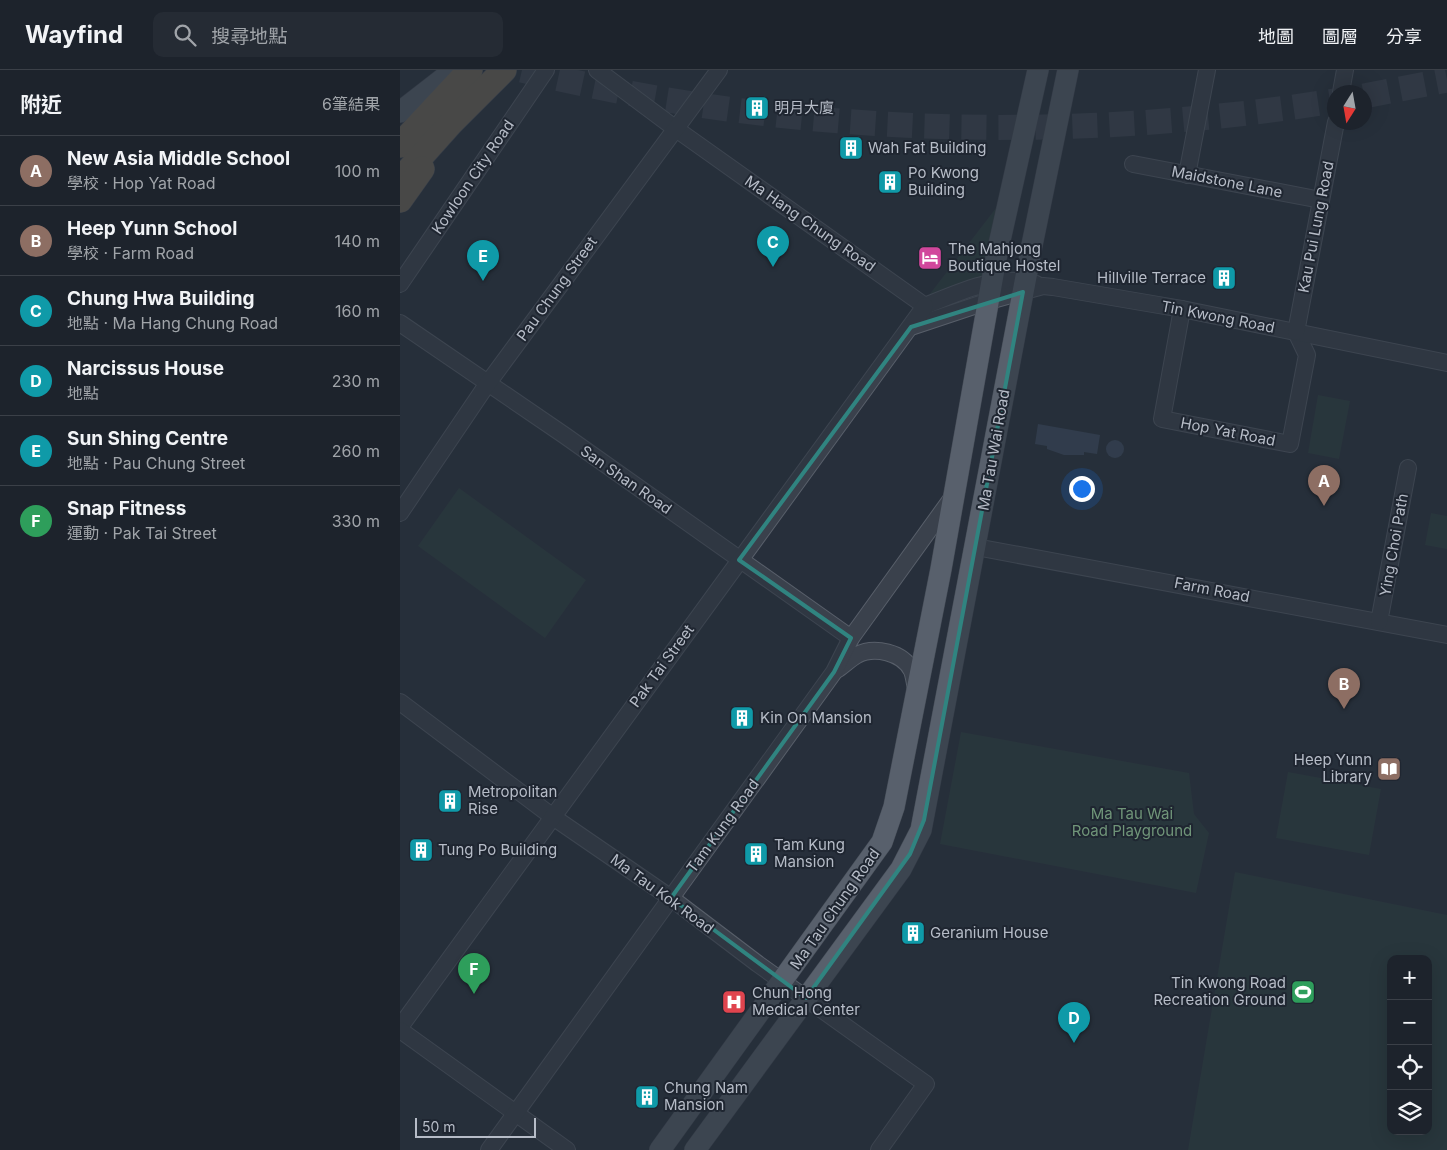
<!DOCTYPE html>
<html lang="zh-TW">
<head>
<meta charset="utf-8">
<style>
	body { margin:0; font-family:Inter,"Noto Sans TC",sans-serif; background:#252b34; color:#f1f3f6 }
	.controls { position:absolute; right:15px; bottom:15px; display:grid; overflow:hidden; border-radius:10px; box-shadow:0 5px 20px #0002 }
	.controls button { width:45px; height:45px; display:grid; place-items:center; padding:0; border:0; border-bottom:1px solid #3b4048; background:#1d232c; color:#f1f3f6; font:25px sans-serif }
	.compass { position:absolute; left:927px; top:15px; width:45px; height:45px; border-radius:50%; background:#1d232c; box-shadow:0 5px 20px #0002; rotate:191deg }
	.scale { position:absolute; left:15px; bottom:12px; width:121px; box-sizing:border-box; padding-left:5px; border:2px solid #b6bcc7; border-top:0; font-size:14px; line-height:18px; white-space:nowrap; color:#b6bcc7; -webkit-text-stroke:4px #1f2631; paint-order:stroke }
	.you { position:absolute; left:681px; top:418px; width:18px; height:18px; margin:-12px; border:4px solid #fff; border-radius:50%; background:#1a73e8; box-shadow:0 0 0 8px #1a73e833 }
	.badge { display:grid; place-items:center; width:32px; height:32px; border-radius:50%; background:#1a73e8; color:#fff; font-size:16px; font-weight:700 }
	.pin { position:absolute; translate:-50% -41px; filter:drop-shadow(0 1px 2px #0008) }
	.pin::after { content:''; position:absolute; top:26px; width:18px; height:15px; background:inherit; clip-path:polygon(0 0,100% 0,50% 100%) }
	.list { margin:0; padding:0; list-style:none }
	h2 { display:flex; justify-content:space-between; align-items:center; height:65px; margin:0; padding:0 20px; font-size:21px }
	h2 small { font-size:16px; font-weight:400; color:#a0a4a9 }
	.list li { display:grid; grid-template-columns:32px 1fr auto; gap:15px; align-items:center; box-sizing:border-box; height:70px; padding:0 20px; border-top:1px solid #3b4048 }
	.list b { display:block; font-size:19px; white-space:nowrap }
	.list p { margin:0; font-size:16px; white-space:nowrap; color:#a0a4a9 }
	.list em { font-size:16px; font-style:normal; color:#a0a4a9 }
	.icon { flex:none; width:28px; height:28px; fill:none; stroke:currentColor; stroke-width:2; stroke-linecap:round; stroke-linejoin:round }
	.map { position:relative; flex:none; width:1047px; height:1080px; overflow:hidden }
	header { display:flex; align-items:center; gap:30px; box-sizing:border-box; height:70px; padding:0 25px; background:#1d232c; border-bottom:1px solid #3b4048 }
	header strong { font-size:24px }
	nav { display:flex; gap:28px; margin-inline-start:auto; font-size:18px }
	.search { width:350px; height:45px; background:#252b34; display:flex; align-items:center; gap:12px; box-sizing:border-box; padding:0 18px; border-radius:10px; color:#a0a4a9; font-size:19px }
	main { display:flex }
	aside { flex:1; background:#1d232c }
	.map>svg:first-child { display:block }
</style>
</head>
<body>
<header>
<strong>Wayfind</strong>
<div class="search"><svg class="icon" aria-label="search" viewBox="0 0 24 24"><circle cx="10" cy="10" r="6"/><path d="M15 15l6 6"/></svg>搜尋地點</div>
<nav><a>地圖</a><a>圖層</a><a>分享</a></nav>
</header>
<main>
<aside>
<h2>附近<small>6筆結果</small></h2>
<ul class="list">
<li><span class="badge" style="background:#8d6e63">A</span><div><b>New Asia Middle School</b><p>學校 · Hop Yat Road</p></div><em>100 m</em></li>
<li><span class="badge" style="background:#8d6e63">B</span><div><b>Heep Yunn School</b><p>學校 · Farm Road</p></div><em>140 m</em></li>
<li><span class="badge" style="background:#0f9aa8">C</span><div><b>Chung Hwa Building</b><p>地點 · Ma Hang Chung Road</p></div><em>160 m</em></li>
<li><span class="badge" style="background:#0f9aa8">D</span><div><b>Narcissus House</b><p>地點</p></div><em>230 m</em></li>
<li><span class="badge" style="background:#0f9aa8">E</span><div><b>Sun Shing Centre</b><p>地點 · Pau Chung Street</p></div><em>260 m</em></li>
<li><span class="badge" style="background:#2e9e5b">F</span><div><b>Snap Fitness</b><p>運動 · Pak Tai Street</p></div><em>330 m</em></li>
</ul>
</aside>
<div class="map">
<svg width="1047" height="1080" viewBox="0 0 1047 1080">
	<rect width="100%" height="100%" fill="#272f3b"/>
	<g fill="#2c3e3f" fill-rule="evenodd">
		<polygon points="606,125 588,210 526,229"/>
		<polygon points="918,325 950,331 939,389 908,383"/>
		<polygon points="59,418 186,510 145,568 18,476"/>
		<polygon points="1031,443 1047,446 1047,479 1025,475"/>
		<polygon points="561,662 789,703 794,744 809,763 796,823 540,774"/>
		<polygon points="888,702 981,719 969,785 876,768"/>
		<path d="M835,802L1047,845V1080H788ZM991,889H1028V1061H991Z"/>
	</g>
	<g fill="#3e4d62">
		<polygon points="638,354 700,365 697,384 684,382 684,385 664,385 647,379 647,376 635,374"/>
		<circle cx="715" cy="379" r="9"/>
	</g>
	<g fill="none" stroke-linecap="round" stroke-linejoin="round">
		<g stroke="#3c4450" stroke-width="25" stroke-dasharray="25 12" stroke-linecap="butt">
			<path d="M122,0C387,65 665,74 934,31"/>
			<polyline points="964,26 1047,10"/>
		</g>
		<defs>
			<g id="minor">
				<polyline points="197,0 276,59 525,236"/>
				<polyline points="941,22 945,0"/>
				<polyline points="733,94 921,130"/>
				<polyline points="787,105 807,0"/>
				<polyline points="0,214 146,0"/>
				<path d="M525,236C560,222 598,203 636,214"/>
				<polyline points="782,239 762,349 890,374 907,285 896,262"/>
				<polyline points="0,253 164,365 451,568"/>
				<polyline points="511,257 589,231 643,216 653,217 782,239 1047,293"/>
				<polyline points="896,262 936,52"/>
				<polyline points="0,443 88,313 319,0"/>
				<polyline points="576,477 1047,565"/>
				<polyline points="979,552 1008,398"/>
				<path d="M438,599C444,595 450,589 457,585C474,576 503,582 512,601C514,606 515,614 516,620"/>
				<polyline points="0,632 153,747 271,828 358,894 526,1014 479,1080"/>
				<polyline points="0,957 525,236"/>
				<polyline points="0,960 167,1080"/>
				<polyline points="89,1080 434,602 451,568 552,428"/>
			</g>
			<g id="major">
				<polyline points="0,42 54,0"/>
				<polyline points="260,1080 482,772 494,737 541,499 596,188 638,0"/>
				<polyline points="295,1080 501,799 521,760 632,175 668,0"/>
			</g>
			<g id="highway">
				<polyline points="0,75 70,0"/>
				<polyline points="0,110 51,53 104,0"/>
				<polyline points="0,130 22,99"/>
			</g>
		</defs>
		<use href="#minor" stroke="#585f6a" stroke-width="18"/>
		<use href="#major" stroke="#434a55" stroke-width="22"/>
		<use href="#highway" stroke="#454c57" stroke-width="26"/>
		<use href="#minor" stroke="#3a414c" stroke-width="16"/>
		<use href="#major" stroke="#58606c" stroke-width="21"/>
		<use href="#highway" stroke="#716758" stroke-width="25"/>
	</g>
	<path d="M0 0H1047V1080H0ZM623,222L524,750L510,784L406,928L271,828L434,602L451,568L339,490L511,257Z" fill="#272f3b" fill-opacity=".55" fill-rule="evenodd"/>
	<path fill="none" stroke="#308480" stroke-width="4" stroke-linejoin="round" d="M623,222L524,750L510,784L406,928L271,828L434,602L451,568L339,490L511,257Z"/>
	<defs>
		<symbol id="building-square" viewBox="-11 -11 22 22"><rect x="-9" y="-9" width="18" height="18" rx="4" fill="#0f9aa8" stroke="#1f2631"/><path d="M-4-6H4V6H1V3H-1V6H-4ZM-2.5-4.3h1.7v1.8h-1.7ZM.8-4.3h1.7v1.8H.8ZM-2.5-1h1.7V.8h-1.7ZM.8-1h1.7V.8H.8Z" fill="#fff"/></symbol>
		<symbol id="hotel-square" viewBox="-11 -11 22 22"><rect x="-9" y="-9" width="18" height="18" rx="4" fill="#d1479c" stroke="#1f2631"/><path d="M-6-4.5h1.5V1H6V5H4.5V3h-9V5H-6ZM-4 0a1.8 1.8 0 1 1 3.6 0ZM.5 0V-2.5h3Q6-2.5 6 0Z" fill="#fff"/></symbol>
		<symbol id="library-square" viewBox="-11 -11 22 22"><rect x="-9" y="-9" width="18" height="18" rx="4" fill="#8d6e63" stroke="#1f2631"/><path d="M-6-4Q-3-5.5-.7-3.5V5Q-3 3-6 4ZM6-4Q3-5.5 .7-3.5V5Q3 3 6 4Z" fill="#fff"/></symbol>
		<symbol id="stadium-square" viewBox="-11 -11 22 22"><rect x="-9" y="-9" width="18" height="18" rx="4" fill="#2e9e5b" stroke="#1f2631"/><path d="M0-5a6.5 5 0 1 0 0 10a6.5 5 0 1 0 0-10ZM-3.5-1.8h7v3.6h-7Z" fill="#fff"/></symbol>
		<symbol id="hospital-square" viewBox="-11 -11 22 22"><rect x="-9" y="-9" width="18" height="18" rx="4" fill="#e0444e" stroke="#1f2631"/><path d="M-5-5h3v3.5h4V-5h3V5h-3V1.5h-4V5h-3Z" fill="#fff"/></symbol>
	</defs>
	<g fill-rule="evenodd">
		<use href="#building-square" x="343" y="24" width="28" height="28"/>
		<use href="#building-square" x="437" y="64" width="28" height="28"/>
		<use href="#building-square" x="476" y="98" width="28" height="28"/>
		<use href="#hotel-square" x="516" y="174" width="28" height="28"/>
		<use href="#building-square" x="810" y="194" width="28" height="28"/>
		<use href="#building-square" x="328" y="634" width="28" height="28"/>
		<use href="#library-square" x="975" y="685" width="28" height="28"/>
		<use href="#building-square" x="36" y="717" width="28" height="28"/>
		<use href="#building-square" x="7" y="766" width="28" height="28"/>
		<use href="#building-square" x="342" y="770" width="28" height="28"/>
		<use href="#building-square" x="499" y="849" width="28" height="28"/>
		<use href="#stadium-square" x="889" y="908" width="28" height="28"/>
		<use href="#hospital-square" x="320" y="918" width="28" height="28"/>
		<use href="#building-square" x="233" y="1013" width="28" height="28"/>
	</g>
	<g text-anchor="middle" stroke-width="4" stroke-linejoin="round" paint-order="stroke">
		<g font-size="15" fill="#b6bcc7" stroke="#1f2631" text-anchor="start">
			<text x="374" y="43">明月大廈</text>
			<text x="468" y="83">Wah Fat Building</text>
			<text x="508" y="108">Po Kwong<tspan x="508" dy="17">Building</tspan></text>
			<text x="548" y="184">The Mahjong<tspan x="548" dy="17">Boutique Hostel</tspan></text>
			<text x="806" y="213" text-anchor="end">Hillville Terrace</text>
			<text x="360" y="653">Kin On Mansion</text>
			<text x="972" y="695" text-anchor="end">Heep Yunn<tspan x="972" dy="17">Library</tspan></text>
			<text x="68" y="727">Metropolitan<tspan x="68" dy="17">Rise</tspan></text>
			<text x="374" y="780">Tam Kung<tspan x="374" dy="17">Mansion</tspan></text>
			<text x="38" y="785">Tung Po Building</text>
			<text x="530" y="868">Geranium House</text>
			<text x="886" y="918" text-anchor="end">Tin Kwong Road<tspan x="886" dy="17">Recreation Ground</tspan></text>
			<text x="352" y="928">Chun Hong<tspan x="352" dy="17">Medical Center</tspan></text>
			<text x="264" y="1023">Chung Nam<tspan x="264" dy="17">Mansion</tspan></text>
		</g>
		<g font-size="15" fill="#b6bcc7" stroke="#1f2631">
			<text transform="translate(73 107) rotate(-56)" y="5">Kowloon City Road</text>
			<text transform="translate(827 112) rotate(11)" y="5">Maidstone Lane</text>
			<text transform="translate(410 154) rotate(35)" y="5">Ma Hang Chung Road</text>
			<text transform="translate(916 157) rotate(-79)" y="5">Kau Pui Lung Road</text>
			<text transform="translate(157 219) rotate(-54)" y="5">Pau Chung Street</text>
			<text transform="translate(818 247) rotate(11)" y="5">Tin Kwong Road</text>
			<text transform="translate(828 362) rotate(11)" y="5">Hop Yat Road</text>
			<text transform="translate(594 380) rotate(-80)" y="5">Ma Tau Wai Road</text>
			<text transform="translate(226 410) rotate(35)" y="5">San Shan Road</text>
			<text transform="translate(994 475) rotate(-80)" y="5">Ying Choi Path</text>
			<text transform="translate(812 520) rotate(11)" y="5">Farm Road</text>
			<text transform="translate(262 596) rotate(-54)" y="5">Pak Tai Street</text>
			<text transform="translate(323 756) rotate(-54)" y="5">Tam Kung Road</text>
			<text transform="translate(262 824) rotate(36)" y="5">Ma Tau Kok Road</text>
			<text transform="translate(435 839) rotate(-55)" y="5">Ma Tau Chung Road</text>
		</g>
		<g font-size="15" fill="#709579" stroke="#1f2631">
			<text x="732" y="749">Ma Tau Wai<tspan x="732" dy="17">Road Playground</tspan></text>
		</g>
	</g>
</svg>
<div class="controls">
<button>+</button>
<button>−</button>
<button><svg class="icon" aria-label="locate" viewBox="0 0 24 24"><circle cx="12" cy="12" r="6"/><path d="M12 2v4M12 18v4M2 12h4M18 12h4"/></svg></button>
<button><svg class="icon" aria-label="layers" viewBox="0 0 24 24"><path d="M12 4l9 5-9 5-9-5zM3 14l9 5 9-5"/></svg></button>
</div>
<svg class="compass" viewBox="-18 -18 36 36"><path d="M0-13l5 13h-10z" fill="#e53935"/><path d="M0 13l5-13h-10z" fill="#a0a4a9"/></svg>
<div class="scale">50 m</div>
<div class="you"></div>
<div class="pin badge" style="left:924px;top:436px;background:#8d6e63">A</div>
<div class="pin badge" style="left:944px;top:639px;background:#8d6e63">B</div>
<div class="pin badge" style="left:373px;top:197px;background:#0f9aa8">C</div>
<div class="pin badge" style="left:674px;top:973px;background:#0f9aa8">D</div>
<div class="pin badge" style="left:83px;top:211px;background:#0f9aa8">E</div>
<div class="pin badge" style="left:74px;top:924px;background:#2e9e5b">F</div>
</div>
</main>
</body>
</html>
